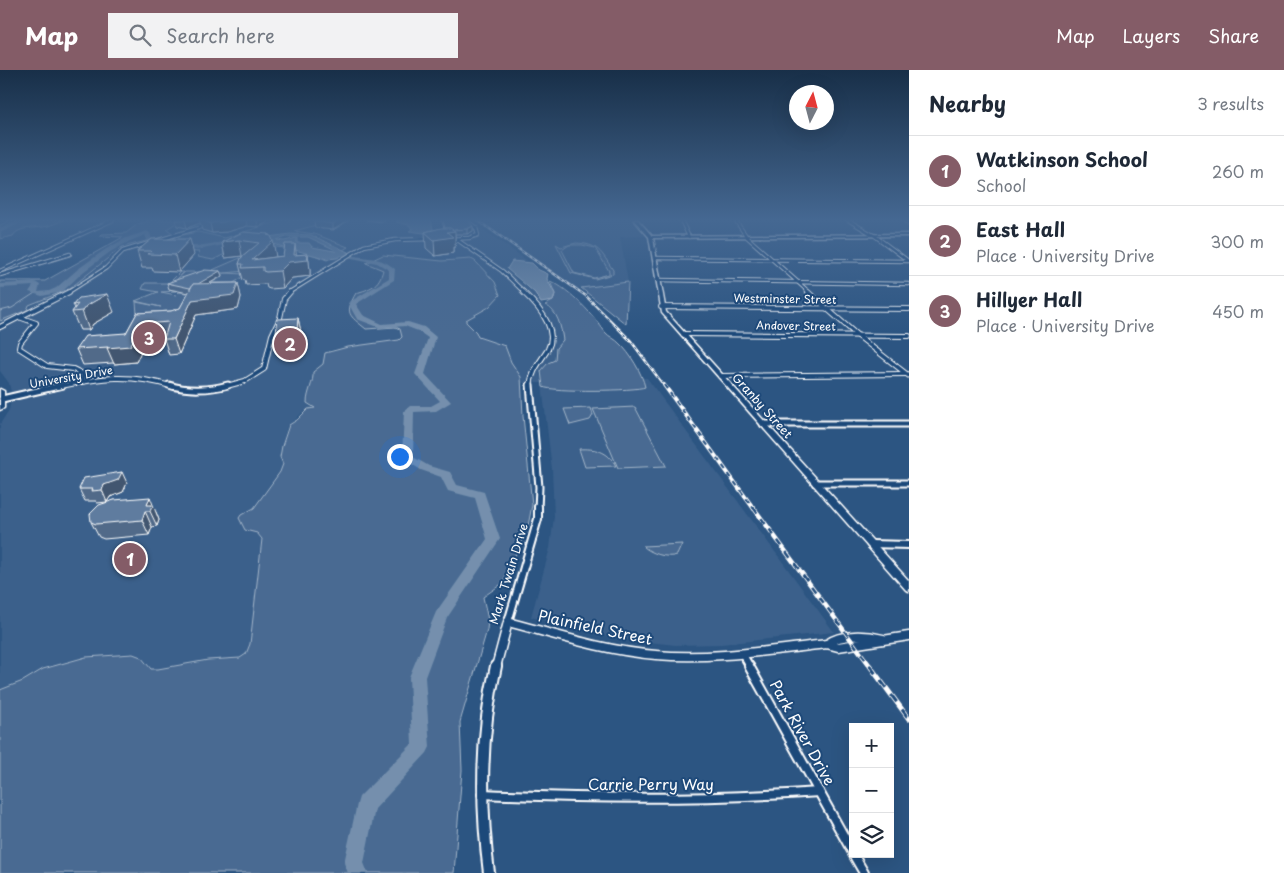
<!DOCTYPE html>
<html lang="en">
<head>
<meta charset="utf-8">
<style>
	body { margin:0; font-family:"Playpen Sans",sans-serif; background:#f2f2f3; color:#1f2937 }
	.controls { position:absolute; right:15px; bottom:15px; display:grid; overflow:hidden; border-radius:0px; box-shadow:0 5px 20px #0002 }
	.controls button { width:45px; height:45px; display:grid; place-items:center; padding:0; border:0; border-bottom:1px solid #e0e1e3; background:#fff; color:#1f2937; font:25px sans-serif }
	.compass { position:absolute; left:789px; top:15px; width:45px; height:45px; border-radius:50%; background:#fff; box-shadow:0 5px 20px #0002; rotate:6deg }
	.you { position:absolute; left:399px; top:386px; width:18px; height:18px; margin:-12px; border:4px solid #fff; border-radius:50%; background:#1a73e8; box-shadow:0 0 0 8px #1a73e833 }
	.badge { display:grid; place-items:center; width:32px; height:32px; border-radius:50%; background:#845c67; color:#fff; font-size:16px; font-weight:700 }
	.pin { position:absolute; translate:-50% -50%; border:2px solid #fff; box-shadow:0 1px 5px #0006 }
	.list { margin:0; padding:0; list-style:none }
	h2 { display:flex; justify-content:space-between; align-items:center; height:65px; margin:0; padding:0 20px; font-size:21px }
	h2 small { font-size:16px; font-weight:400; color:#747a83 }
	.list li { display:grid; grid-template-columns:32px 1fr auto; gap:15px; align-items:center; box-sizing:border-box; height:70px; padding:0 20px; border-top:1px solid #e0e1e3 }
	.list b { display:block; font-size:19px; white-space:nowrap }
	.list p { margin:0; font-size:16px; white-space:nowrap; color:#747a83 }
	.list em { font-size:16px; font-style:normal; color:#747a83 }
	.icon { flex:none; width:28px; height:28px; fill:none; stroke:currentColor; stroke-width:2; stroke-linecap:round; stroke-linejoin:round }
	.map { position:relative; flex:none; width:909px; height:803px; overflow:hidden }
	header { display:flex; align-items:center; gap:30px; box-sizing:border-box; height:70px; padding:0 25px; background:#845c67; color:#fff }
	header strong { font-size:24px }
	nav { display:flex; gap:28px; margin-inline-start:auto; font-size:18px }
	.search { width:350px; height:45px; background:#f2f2f3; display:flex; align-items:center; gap:12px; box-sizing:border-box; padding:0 18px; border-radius:0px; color:#747a83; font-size:19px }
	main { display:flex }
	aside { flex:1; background:#fff }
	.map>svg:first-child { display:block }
</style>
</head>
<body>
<header>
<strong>Map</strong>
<div class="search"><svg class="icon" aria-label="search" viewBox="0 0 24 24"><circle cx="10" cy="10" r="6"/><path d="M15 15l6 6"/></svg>Search here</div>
<nav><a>Map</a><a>Layers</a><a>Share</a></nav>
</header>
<main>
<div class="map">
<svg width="909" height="803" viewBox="0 0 909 803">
	<rect width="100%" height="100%" fill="#2c5582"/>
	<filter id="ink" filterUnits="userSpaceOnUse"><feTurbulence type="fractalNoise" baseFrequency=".02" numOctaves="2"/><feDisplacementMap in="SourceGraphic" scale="10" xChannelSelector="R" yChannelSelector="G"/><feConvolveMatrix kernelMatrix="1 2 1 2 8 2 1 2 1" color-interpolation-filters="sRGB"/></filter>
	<g filter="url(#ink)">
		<g fill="#3b618b">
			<polygon points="180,150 470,150 529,192 514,191 511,196 516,209 535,223 543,234 555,244 560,253 563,270 556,279 556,290 546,295 540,304 542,313 522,313 521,307 511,292 503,275 478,267 399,270 331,280 325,284 324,294 313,304 313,309 307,329 316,338 303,342 287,358 282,376 283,394 280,402 254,438 241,445 249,461 257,463 262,469 250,574 246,584 240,588 208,590 158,599 151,599 141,587 133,584 86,587 43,599 23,611 0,620 0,354 9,340 12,326 9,313 0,301 0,251 37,230 69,219 122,177 174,164 166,159"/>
			<polygon points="477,150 632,150 645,166 620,167 628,212 576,219"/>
			<polygon points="641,308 647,308 834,562 721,574 675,575 615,568 531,547 550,478 554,447 552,399 542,315 553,320 639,319 644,317"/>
		</g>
		<g fill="#486b92" stroke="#a4b5c8" fill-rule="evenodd">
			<path d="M11,150H64C58,152 53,155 48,156C37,159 18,156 13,166L0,169V155Z"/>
			<polygon points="152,150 180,150 167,159 174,164 122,177 69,219 29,235 27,240 0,251 0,211 45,211 123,167 100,166 102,164 126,163 138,154"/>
			<polygon points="282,150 322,150 313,156 294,161 315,164 348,177 327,190 304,181 270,176 229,182 213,190 198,187 199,182 134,179 162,169 198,162 225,168"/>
			<path d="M576,173C599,174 601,182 613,200V204L595,209L571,203L556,174L561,177ZM569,175H582L595,178L609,201V204L594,208L574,203L562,180Z"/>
			<path d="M383,185L442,191L471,189L475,191L495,212L500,225L489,237L466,250V252L476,262L478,267L505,276L511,292L521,307L523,346L532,435L528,456L503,513L483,527L488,550L487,560L460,652L462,700L454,803H0V620L23,611L43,599L86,587L133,584L141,587L151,599H158L208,590L240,588L246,584L250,574L262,469L257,463L245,460L239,448L241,445L254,438L280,402L283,394L280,387L282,376L289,355L297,350L308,339L315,338L307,333C307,322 314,312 313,302L323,294L325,283L348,277L399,270L402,267L400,259L395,257L366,259C349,245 344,244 356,223C370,219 379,216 383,200L366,193Z"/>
			<path d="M240,188L245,201L225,203L244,204L240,209L186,241L137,244L136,232L161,237L135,231L158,222L142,219L145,213H169L180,202H184L173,213L185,202H208ZM212,202L224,203L220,206L222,207L191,224L179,222L176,225L161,222L176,221L169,219Z"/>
			<path d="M550,211C570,219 594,246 605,262C609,267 616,269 620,274C630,283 642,303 645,317C636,321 552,322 543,317L541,301L548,293L555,290L556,278L563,270C561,257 558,241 545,235L553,231L555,224Z"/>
			<polygon points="628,212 626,254 581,218"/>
			<polygon points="635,337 666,396 618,398 593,339"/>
			<polygon points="591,338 593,345 590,350 570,355 564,339"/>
			<path d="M579,379C595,378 608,381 616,396L585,397Z"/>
			<path d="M682,474L677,485C667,489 650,483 643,476Z"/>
		</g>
		<g fill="#748fad" stroke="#acbcce" fill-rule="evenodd">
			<polygon points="399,150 431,150 433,159 424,163 409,161 412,159 409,155 396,152"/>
			<path d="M290,164L311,165L348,182L337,188L328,189L254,169ZM287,167H308L340,182L312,177L309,173H297V168L284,171L277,170Z"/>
			<polygon points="512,191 532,193 539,200 548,204 547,209 555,224 553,231 541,233 535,223 507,199"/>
		</g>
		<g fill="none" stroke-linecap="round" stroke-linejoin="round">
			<polyline stroke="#acbcce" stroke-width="1" points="0,241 12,238 35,223"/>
			<g fill="#748fad" fill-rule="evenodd">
				<polygon points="19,150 27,150 0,163 0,159"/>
				<polygon points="147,161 150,163 152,170 197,176 237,170 240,172 197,180 148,172 145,165 130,171 110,182 83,202 62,222 42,226 29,222 33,216 0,218 0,214 35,212 40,215 38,222 49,221 56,218 78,199 106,179 126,168"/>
				<path d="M331,175C337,175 339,179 345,182C360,191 377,183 395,199L394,210L356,234L363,245L382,254L408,252L424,257L436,267L425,304L451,332L436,341L414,342L413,387L429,396L450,402L457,415L484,422L500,469L447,548L425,607L430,677L427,683L375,739L364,793L368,803H348L344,793L357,734L359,727L412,674L409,607L436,542L487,469L475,428L448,421L441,407L421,400L402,388L404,341L410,336H431L440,331L415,304L428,268L418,261L405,256L381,258L357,249L348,233L389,208V200L377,193L342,186L331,177Z"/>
			</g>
			<defs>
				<g id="minor-far4">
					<polyline points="681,150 689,167"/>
					<polyline points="735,150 747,167 810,223"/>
					<polyline points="848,150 875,166 907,190"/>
					<polyline points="903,150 909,154"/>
					<polyline points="448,169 469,168 478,165 476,158 467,150"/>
					<polyline points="456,169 502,201 525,223"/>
					<polyline points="654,188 909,191"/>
					<polyline points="0,201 113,150"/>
					<polyline points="0,205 70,184"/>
					<polyline points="657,210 909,214"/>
					<polyline points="67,223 106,198 123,181 198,158 216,150"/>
					<polyline points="288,223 364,176 395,170 432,169"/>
				</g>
				<g id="minor-far3">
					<path d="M523,222C537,235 559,258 548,279C541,291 531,301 530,317"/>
					<polyline points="808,222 858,266 909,306"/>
					<polyline points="661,237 909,239"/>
					<polyline points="19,247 36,253 20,273 19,278 47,296 73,299 83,304 83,311"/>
					<polyline points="0,257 69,222"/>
					<polyline points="683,264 909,266"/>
					<polyline points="720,306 906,304"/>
					<path d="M57,317C102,307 129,303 174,317"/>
					<polyline points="223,317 245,311 264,299 272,265 280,248 284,229 290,222"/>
				</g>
				<g id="minor-far2">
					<path d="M169,315C187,321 210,320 228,315"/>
					<polyline points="530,315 539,417 538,439"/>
					<polyline points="2,329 63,315"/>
					<polyline points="763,354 909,354"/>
					<polyline points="815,413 909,413"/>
				</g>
				<g id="minor-far1">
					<polyline points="870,474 909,475"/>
					<polyline points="508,552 538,449 538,437"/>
					<polyline points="742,583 750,597"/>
				</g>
				<g id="minor">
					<polyline points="749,596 853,783"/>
					<path d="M482,724C595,729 707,730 819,722"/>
					<polyline points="853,784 864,803"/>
				</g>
				<g id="tertiary-far1">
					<path d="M827,574C841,563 867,565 883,569"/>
					<path d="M496,597L508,552C557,565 606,581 656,585C713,590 771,580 827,574L838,577L909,566"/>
				</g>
				<path id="tertiary" d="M489,803C480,733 480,665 496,596"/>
				<polygon id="secondary" points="634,150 638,150 652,166 909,164 909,166 653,168 666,242 909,511 909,521 906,520 662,243 649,167"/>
				<polygon id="primary" points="0,319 4,321 4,338 0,340"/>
			</defs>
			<use href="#minor-far4" stroke="#fff" stroke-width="4.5"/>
			<use href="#minor-far3" stroke="#fff" stroke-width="6"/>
			<use href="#minor-far2" stroke="#fff" stroke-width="9"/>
			<use href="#minor-far1" stroke="#fff" stroke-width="10"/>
			<use href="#minor" stroke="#fff" stroke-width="12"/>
			<use href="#tertiary-far1" stroke="#fff" stroke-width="11"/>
			<use href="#tertiary" stroke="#fff" stroke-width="14"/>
			<use href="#secondary" stroke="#fff" stroke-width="3"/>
			<use href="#primary" stroke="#fff" stroke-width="3"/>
			<use href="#minor-far4" stroke="#1f4a7a" stroke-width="2.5"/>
			<use href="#minor-far3" stroke="#1f4a7a" stroke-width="4"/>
			<use href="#minor-far2" stroke="#1f4a7a" stroke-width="5"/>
			<use href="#minor-far1" stroke="#1f4a7a" stroke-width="6"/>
			<use href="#minor" stroke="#1f4a7a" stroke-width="8"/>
			<use href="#tertiary-far1" stroke="#1f4a7a" stroke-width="8"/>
			<use href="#tertiary" stroke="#1f4a7a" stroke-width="10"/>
			<use href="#secondary" fill="#1f4a7a" fill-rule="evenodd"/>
			<use href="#primary" fill="#1f4a7a" fill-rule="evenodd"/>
			<defs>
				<polyline id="rail-far3" points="477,150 586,226 631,271 665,317"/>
				<polyline id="rail-far2" points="664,315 754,439"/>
				<polyline id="rail-far1" points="753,437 871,597"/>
				<polyline id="rail" points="870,596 909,649"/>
			</defs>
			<use href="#rail-far3" stroke="#fff" stroke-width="2.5"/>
			<use href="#rail-far2" stroke="#fff" stroke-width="4"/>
			<use href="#rail-far1" stroke="#fff" stroke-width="4.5"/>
			<use href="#rail" stroke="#fff" stroke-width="5"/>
			<use href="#rail-far3" stroke="#1f4a7a" stroke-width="1" stroke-dasharray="3" stroke-linecap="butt"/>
			<use href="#rail-far2" stroke="#1f4a7a" stroke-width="2" stroke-dasharray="5" stroke-linecap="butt"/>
			<use href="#rail-far1" stroke="#1f4a7a" stroke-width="2.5" stroke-dasharray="7" stroke-linecap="butt"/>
			<use href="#rail" stroke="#1f4a7a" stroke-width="3" stroke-dasharray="9" stroke-linecap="butt"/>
		</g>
		<g fill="#516b89" stroke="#fff">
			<polygon points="176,150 272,150 258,157 247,156 227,162 212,163 202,160 200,153 187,158 177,156"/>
			<polygon points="316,150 349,150 333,160 315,158 314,151"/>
			<polygon points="366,150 386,150 383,152"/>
			<polygon points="440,150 468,150 473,161 467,164 455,164 455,177 453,177 453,183 435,186 426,178 425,162 444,158 442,152"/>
			<polygon points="269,165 276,187 308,184 310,200 310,206 292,208 283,218 270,219 267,218 266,214 246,215 245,210 243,210 239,194 243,186 225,188 222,172"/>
			<polygon points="152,169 194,185 179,202 153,201 152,198 142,198 137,181"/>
			<polygon points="220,201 222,206 210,213 238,213 241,227 238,239 196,245 179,284 169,285 164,269 164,268 147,269 136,292 114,294 113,293 83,295 76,279 126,263 137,243 171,241 180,238 188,223 169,219 167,213"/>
			<polygon points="79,228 114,242 93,254 89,260 80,260 72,242 75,238 73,235"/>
			<polygon points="298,248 302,267 301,280 280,282 276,262"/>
			<polygon points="127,413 123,422 110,427 107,432 97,433 96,431 85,431 79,419"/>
			<polygon points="114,430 156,442 159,450 157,456 152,457 149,465 104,469 99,467 91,452"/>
		</g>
		<g fill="#42576f" stroke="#fff">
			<polygon points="185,150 199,150 200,153 187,158"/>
			<polygon points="231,150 246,150 247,156 227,162 212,163 210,153"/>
			<polygon points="257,150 272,150 258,157"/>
			<polygon points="338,150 349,150 333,160 333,154"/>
			<polygon points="473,156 473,161 467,164 467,159"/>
			<polygon points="455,161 455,177 453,177 453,183 435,186 434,170 447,162"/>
			<polygon points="269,164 271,173 273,171 276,187 252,190 267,165"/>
			<polygon points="190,169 194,185 179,202 175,185"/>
			<polygon points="239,170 242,186 225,188 222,172"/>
			<polygon points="295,174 297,189 308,184 310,200 310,206 292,208 283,218 280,201"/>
			<polygon points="220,201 222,206 191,224 190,218"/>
			<polygon points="238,213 241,227 238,239 196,245 179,284 174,269 192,230"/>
			<polygon points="107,224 114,242 93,254 89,260 82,241 86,236"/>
			<polygon points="298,248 302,267 301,280 297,261"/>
			<polygon points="142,254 147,269 136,292 114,294 107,278"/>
			<polygon points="122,402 127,413 123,422 110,427 107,432 102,420 104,415"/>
			<polygon points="150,427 159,450 157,456 147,435"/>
			<polygon points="145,441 152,457 149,465 142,450"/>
		</g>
		<g fill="#5e7c9f" stroke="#fff">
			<polygon points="200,150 231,150 224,152 210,153"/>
			<polygon points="316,150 338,150 333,154 314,151"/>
			<polygon points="443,150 468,150 473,156 467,159 452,160 450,158 445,158"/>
			<polygon points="441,158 450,158 455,161 447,162 453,167 434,170 425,162"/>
			<polygon points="243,162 269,164 267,165 271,166 273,171 252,190 283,186 285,174 295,174 294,185 308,184 307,190 289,192 280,201 266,202 263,201 263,197 242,198 243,194 239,194 241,188 259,173 239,170 222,172"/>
			<polygon points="152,169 190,169 175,185 148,184 151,181 137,181"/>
			<polygon points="205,200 220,201 198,214 193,214 191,217 190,218 167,213"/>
			<polygon points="238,213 234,225 192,230 174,269 164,269 169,252 142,254 130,276 107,278 108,277 76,279 85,266 126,263 137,243 171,241 180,238 193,214"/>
			<polygon points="107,224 86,236 82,241 72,242 78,234 73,235 79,228"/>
			<polygon points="298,248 297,261 276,262 278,249"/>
			<polygon points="122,402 118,410 104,415 102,420 92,421 93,419 79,419 84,408"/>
			<polygon points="150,427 147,435 152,435 150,441 145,441 142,450 96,454 91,452 90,444 99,435 114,430"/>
		</g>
	</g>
	<linearGradient id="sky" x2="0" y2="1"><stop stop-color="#182f48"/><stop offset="0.57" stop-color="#456892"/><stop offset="1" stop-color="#456892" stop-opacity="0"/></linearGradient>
	<rect width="909" height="263" fill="url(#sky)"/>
	<g text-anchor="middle" stroke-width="4" stroke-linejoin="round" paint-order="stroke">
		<g font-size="11" fill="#fff" stroke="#1f4a7a">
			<text transform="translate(785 229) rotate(1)" y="4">Westminster Street</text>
			<text transform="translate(796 256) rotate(1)" y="4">Andover Street</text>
			<text transform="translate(71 307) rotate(-10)" y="4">University Drive</text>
		</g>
		<g font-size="12" fill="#fff" stroke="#1f4a7a">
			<text transform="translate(762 336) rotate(48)" y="4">Granby Street</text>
			<text transform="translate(509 504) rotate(-73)" y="4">Mark Twain Drive</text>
		</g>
		<g font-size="15" fill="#fff" stroke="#1f4a7a">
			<text transform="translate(595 558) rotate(12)" y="5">Plainfield Street</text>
			<text transform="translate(802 663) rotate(61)" y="5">Park River Drive</text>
			<text x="651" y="720">Carrie Perry Way</text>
		</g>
	</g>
</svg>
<div class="controls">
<button>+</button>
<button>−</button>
<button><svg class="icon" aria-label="layers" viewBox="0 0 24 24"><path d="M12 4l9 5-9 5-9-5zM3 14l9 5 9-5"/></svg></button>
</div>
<svg class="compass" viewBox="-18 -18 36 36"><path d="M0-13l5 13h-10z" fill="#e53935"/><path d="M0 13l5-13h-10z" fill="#747a83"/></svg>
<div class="you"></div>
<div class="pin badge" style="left:130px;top:489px">1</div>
<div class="pin badge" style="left:290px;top:274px">2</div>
<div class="pin badge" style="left:149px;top:268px">3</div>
</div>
<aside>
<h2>Nearby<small>3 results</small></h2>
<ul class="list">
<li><span class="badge">1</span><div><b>Watkinson School</b><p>School</p></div><em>260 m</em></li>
<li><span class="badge">2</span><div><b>East Hall</b><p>Place · University Drive</p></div><em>300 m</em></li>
<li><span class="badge">3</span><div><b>Hillyer Hall</b><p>Place · University Drive</p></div><em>450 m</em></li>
</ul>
</aside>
</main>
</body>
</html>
